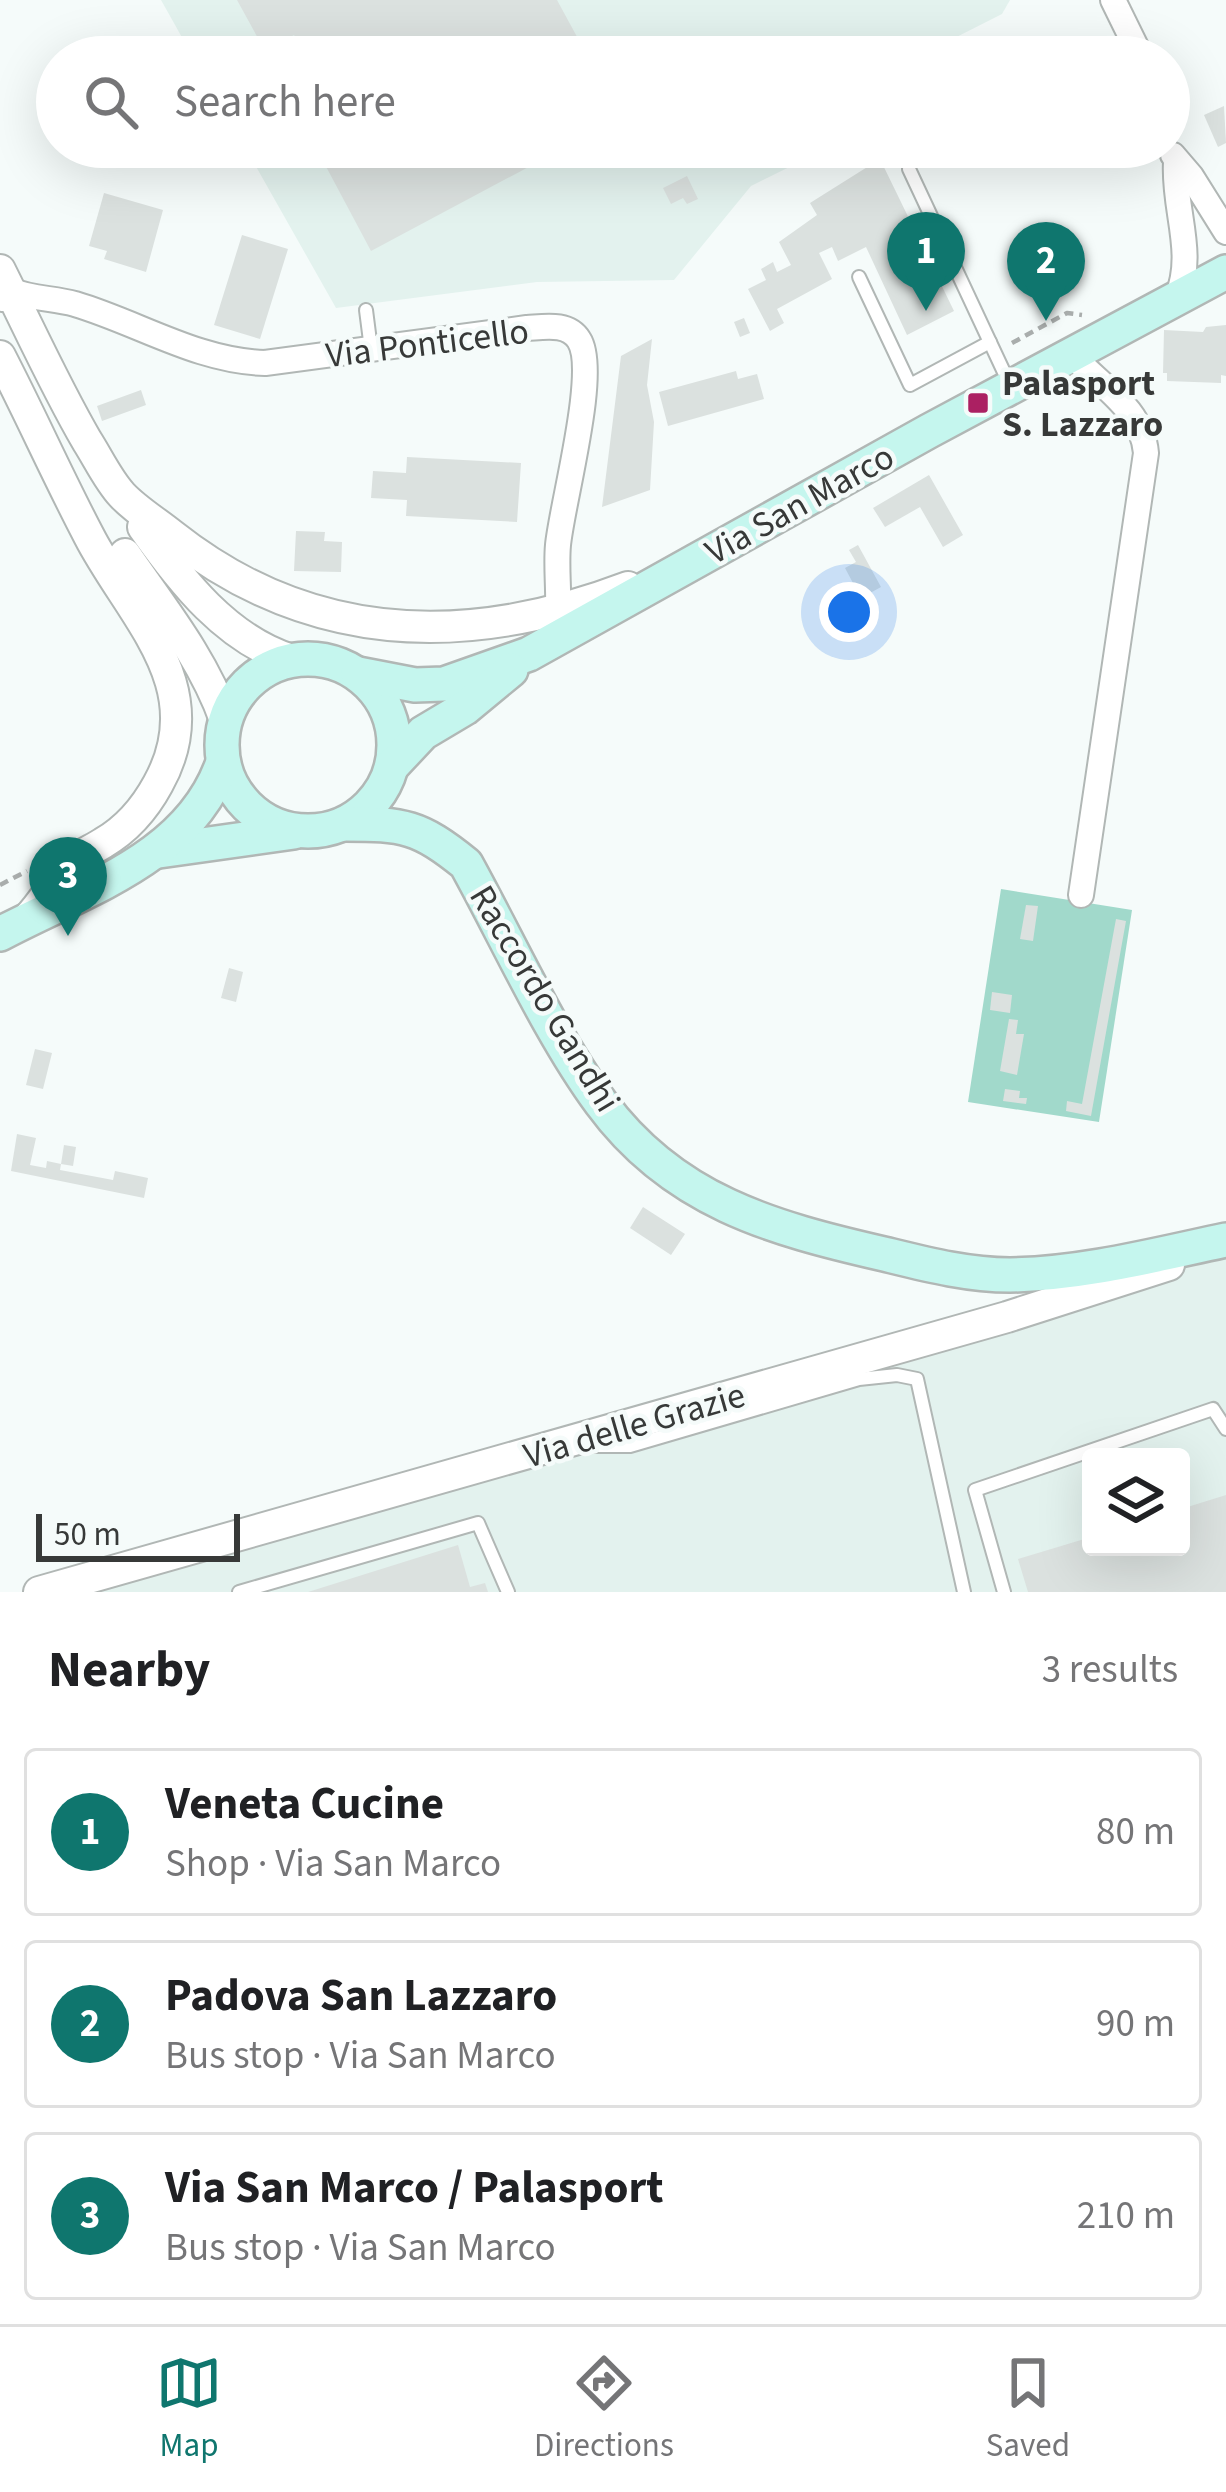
<!DOCTYPE html>
<html lang="en">
<head>
<meta charset="utf-8">
<style>
	body { margin:0; font-family:"Source Sans 3",sans-serif; background:#f6f6f6; color:#202124 }
	.controls { position:absolute; right:36px; bottom:36px; display:grid; overflow:hidden; border-radius:12px; box-shadow:0 12px 48px #0002 }
	.controls button { width:108px; height:108px; display:grid; place-items:center; padding:0; border:0; border-bottom:3px solid #e0e0e0; background:#fff; color:#202124; font:60px sans-serif }
	.scale { position:absolute; left:36px; bottom:30px; width:204px; box-sizing:border-box; padding-left:12px; border:6px solid #373938; border-top:0; font-size:33px; line-height:42px; white-space:nowrap; color:#373938; -webkit-text-stroke:9px #f5fbfa; paint-order:stroke }
	.you { position:absolute; left:849px; top:612px; width:42px; height:42px; margin:-30px; border:9px solid #fff; border-radius:50%; background:#1a73e8; box-shadow:0 0 0 18px #1a73e833 }
	.badge { display:grid; place-items:center; width:78px; height:78px; border-radius:50%; background:#0f766e; color:#fff; font-size:39px; font-weight:700 }
	.pin { position:absolute; translate:-50% -99px; filter:drop-shadow(0 3px 6px #0008) }
	.pin::after { content:''; position:absolute; top:63px; width:42px; height:36px; background:inherit; clip-path:polygon(0 0,100% 0,50% 100%) }
	.list { margin:0; padding:0; list-style:none }
	h2 { display:flex; justify-content:space-between; align-items:center; height:156px; margin:0; padding:0 48px; font-size:51px }
	h2 small { font-size:39px; font-weight:400; color:#757577 }
	.list li { display:grid; grid-template-columns:78px 1fr auto; gap:36px; align-items:center; box-sizing:border-box; height:168px; margin:0 24px 24px; padding:0 24px; border:3px solid #e0e0e0; border-radius:12px }
	.list b { display:block; font-size:45px; white-space:nowrap }
	.list p { margin:0; font-size:39px; white-space:nowrap; color:#757577 }
	.list em { font-size:39px; font-style:normal; color:#757577 }
	.icon { flex:none; width:66px; height:66px; fill:none; stroke:currentColor; stroke-width:2; stroke-linecap:round; stroke-linejoin:round }
	.map { position:relative; flex:none; width:1226px; height:1592px; overflow:hidden }
	.search { position:absolute; background:#fff; box-shadow:0 12px 48px #0002; left:36px; right:36px; top:36px; height:132px; display:flex; align-items:center; gap:30px; box-sizing:border-box; padding:0 42px; border-radius:66px; color:#757577; font-size:45px }
	.sheet { height:732px; background:#fff }
	nav { display:flex; justify-content:space-around; align-items:center; box-sizing:border-box; height:168px; border-top:3px solid #e0e0e0; background:#fff; font-size:33px; color:#757577 }
	nav a { display:grid; justify-items:center; gap:6px }
	nav .on { color:#0f766e }
	.map>svg:first-child { display:block }
</style>
</head>
<body>
<div class="map">
<svg width="1226" height="1592" viewBox="0 0 1226 1592">
	<rect width="100%" height="100%" fill="#f5fbfa"/>
	<g fill="#e3f2ee" fill-rule="evenodd">
		<polygon points="161,0 1010,0 1002,14 917,57 193,57"/>
		<polygon points="245,147 830,147 751,186 674,280 537,282 336,308"/>
		<path d="M1226,1252V1592H97L1158,1268ZM1091,1457H1181V1547H1091Z"/>
	</g>
	<polygon fill="#a1d9cb" points="1001,889 1132,910 1099,1122 968,1102"/>
	<g fill="#dbe1df">
		<polygon points="237,0 557,0 588,57 306,57 294,35 265,51"/>
		<polygon points="1224,106 1226,143 1218,147 1204,115"/>
		<polygon points="346,147 566,147 371,251 322,159"/>
		<polygon points="880,159 954,311 907,335 866,247 838,261 832,247 819,253 832,279 777,309 784,323 770,331 748,289 766,280 761,269 773,262 777,272 791,265 779,242 817,215 810,203"/>
		<polygon points="687,176 698,199 687,204 683,198 671,204 663,188"/>
		<polygon points="104,193 163,210 146,272 104,259 107,251 89,246"/>
		<polygon points="242,235 288,249 260,339 214,325"/>
		<polygon points="744,318 750,333 740,337 734,322"/>
		<polygon points="1226,325 1226,376 1221,375 1221,383 1167,381 1167,373 1163,373 1164,330 1203,332 1206,327"/>
		<polygon points="652,339 647,385 654,422 650,490 602,507 621,356"/>
		<polygon points="736,371 738,379 757,374 764,399 668,426 659,392"/>
		<polygon points="141,390 146,405 102,421 97,406"/>
		<polygon points="407,457 521,463 517,522 406,516 407,500 371,498 373,471 406,473"/>
		<polygon points="929,475 963,535 943,547 920,507 885,527 873,508"/>
		<polygon points="296,531 325,532 324,541 342,542 341,572 294,571"/>
		<polygon points="858,545 881,587 861,598 845,568 856,562 849,550"/>
		<polygon points="1026,905 1038,906 1033,941 1020,939"/>
		<polygon points="1116,919 1126,921 1091,1116 1066,1111 1067,1101 1082,1104"/>
		<polygon points="229,968 243,972 236,1002 221,998"/>
		<polygon points="992,992 1012,995 1010,1013 990,1010"/>
		<polygon points="1009,1019 1018,1020 1016,1034 1024,1034 1017,1075 1000,1071"/>
		<polygon points="35,1049 52,1053 43,1089 26,1085"/>
		<polygon points="1005,1089 1020,1091 1019,1098 1027,1098 1026,1104 1003,1101"/>
		<polygon points="17,1134 36,1138 30,1165 46,1168 47,1161 61,1164 60,1170 113,1180 115,1171 148,1178 144,1198 11,1171"/>
		<polygon points="64,1145 76,1147 73,1166 61,1164"/>
		<polygon points="643,1207 685,1234 671,1255 630,1228"/>
		<polygon points="1226,1495 1226,1592 1028,1592 1018,1559 1091,1537 1091,1547 1181,1547 1181,1509"/>
		<polygon points="458,1545 470,1587 485,1583 488,1592 308,1592"/>
	</g>
	<g fill="none" stroke-linecap="round" stroke-linejoin="round">
		<defs>
			<g id="service">
				<polyline points="909,169 1010,385"/>
				<polyline points="859,277 910,385 990,342"/>
				<polyline points="366,310 371,349"/>
				<polyline points="594,1446 630,1446 859,1379 897,1375 917,1379 964,1592"/>
				<polyline points="239,1592 478,1523 508,1592"/>
				<polyline points="1004,1592 975,1490 1213,1409 1226,1429"/>
			</g>
			<g id="minor">
				<polyline points="1113,0 1141,57"/>
				<polyline points="1173,155 1191,176 1226,232"/>
				<path d="M1176,162C1173,210 1196,252 1177,298"/>
				<path d="M3,299L10,290C31,299 53,298 75,304C139,323 197,361 265,363L527,328C544,327 568,322 579,340C599,371 562,503 558,545C556,566 559,589 558,611"/>
				<path d="M1071,354C1100,386 1142,408 1146,453L1081,895"/>
			</g>
			<g id="tertiary">
				<path d="M0,270C29,328 55,386 87,441C98,458 108,480 122,495C136,510 156,522 172,535C311,645 468,648 628,587"/>
				<path d="M0,356C31,416 58,477 89,536C130,616 213,686 158,784C145,808 127,829 103,843C92,850 81,854 72,862C55,879 44,902 27,919"/>
				<path d="M143,527C181,581 227,640 292,660"/>
				<path d="M125,554C162,608 203,658 225,720"/>
				<polyline points="39,1592 1007,1317 1169,1265"/>
			</g>
			<g id="secondary">
				<circle cx="308" cy="745" r="86"/>
				<polyline points="358,674 415,685 444,684 529,654 929,431 1226,272"/>
				<polyline points="392,766 423,733 465,708 511,670"/>
				<path d="M344,824C404,824 419,826 466,864C508,940 550,1034 601,1103C673,1201 771,1228 884,1254C925,1264 967,1275 1010,1275C1083,1274 1155,1255 1226,1240"/>
				<polyline points="159,851 294,832"/>
				<path d="M0,934C82,890 190,859 223,762"/>
			</g>
		</defs>
		<use href="#service" stroke="#b1b7b5" stroke-width="16"/>
		<use href="#minor" stroke="#b1b7b5" stroke-width="28"/>
		<use href="#tertiary" stroke="#b1b7b5" stroke-width="34"/>
		<use href="#secondary" stroke="#b1b7b5" stroke-width="38"/>
		<g stroke="#a9adac" stroke-width="4.5" stroke-dasharray="9 6" stroke-linecap="butt">
			<polyline points="1012,343 1067,313 1082,315"/>
			<polyline points="0,885 27,871"/>
		</g>
		<use href="#service" stroke="#fff" stroke-width="12"/>
		<use href="#minor" stroke="#fff" stroke-width="24"/>
		<use href="#tertiary" stroke="#fff" stroke-width="30"/>
		<use href="#secondary" stroke="#c5f6ee" stroke-width="33"/>
	</g>
	<rect fill="#ab2062" stroke="#f5fbfa" stroke-width="4.5" x="966" y="391" width="24" height="24" rx="6"/>
	<g text-anchor="middle" stroke-width="9" stroke-linejoin="round" paint-order="stroke">
		<g font-size="36" fill="#373938" stroke="#f5fbfa">
			<text transform="translate(427 342) rotate(-7)" y="13">Via Ponticello</text>
			<text transform="translate(799 503) rotate(-29)" y="13">Via San Marco</text>
			<text transform="translate(546 998) rotate(59)" y="13">Raccordo Gandhi</text>
			<text transform="translate(634 1424) rotate(-16)" y="13">Via delle Grazie</text>
		</g>
		<g font-size="36" font-weight="bold" fill="#373938" stroke="#f5fbfa" text-anchor="start">
			<text x="1002" y="395">Palasport<tspan x="1002" dy="41">S. Lazzaro</tspan></text>
		</g>
	</g>
</svg>
<div class="controls">
<button><svg class="icon" aria-label="layers" viewBox="0 0 24 24"><path d="M12 4l9 5-9 5-9-5zM3 14l9 5 9-5"/></svg></button>
</div>
<div class="scale">50 m</div>
<div class="you"></div>
<div class="pin badge" style="left:926px;top:311px">1</div>
<div class="pin badge" style="left:1046px;top:321px">2</div>
<div class="pin badge" style="left:68px;top:936px">3</div>
<div class="search"><svg class="icon" aria-label="search" viewBox="0 0 24 24"><circle cx="10" cy="10" r="6"/><path d="M15 15l6 6"/></svg>Search here</div>
</div>
<section class="sheet">
<h2>Nearby<small>3 results</small></h2>
<ul class="list">
<li><span class="badge">1</span><div><b>Veneta Cucine</b><p>Shop · Via San Marco</p></div><em>80 m</em></li>
<li><span class="badge">2</span><div><b>Padova San Lazzaro</b><p>Bus stop · Via San Marco</p></div><em>90 m</em></li>
<li><span class="badge">3</span><div><b>Via San Marco / Palasport</b><p>Bus stop · Via San Marco</p></div><em>210 m</em></li>
</ul>
</section>
<nav>
<a class="on"><svg class="icon" aria-label="map" viewBox="0 0 24 24"><path d="M3 6l6-2 6 2 6-2v14l-6 2-6-2-6 2zM9 4v14M15 6v14"/></svg>Map</a>
<a><svg class="icon" aria-label="directions" viewBox="0 0 24 24"><path d="M12 3l9 9-9 9-9-9zM9 14v-3h6M13 9l2 2-2 2"/></svg>Directions</a>
<a><svg class="icon" aria-label="saved" viewBox="0 0 24 24"><path d="M7 4h10v16l-5-4-5 4z"/></svg>Saved</a>
</nav>
</body>
</html>
